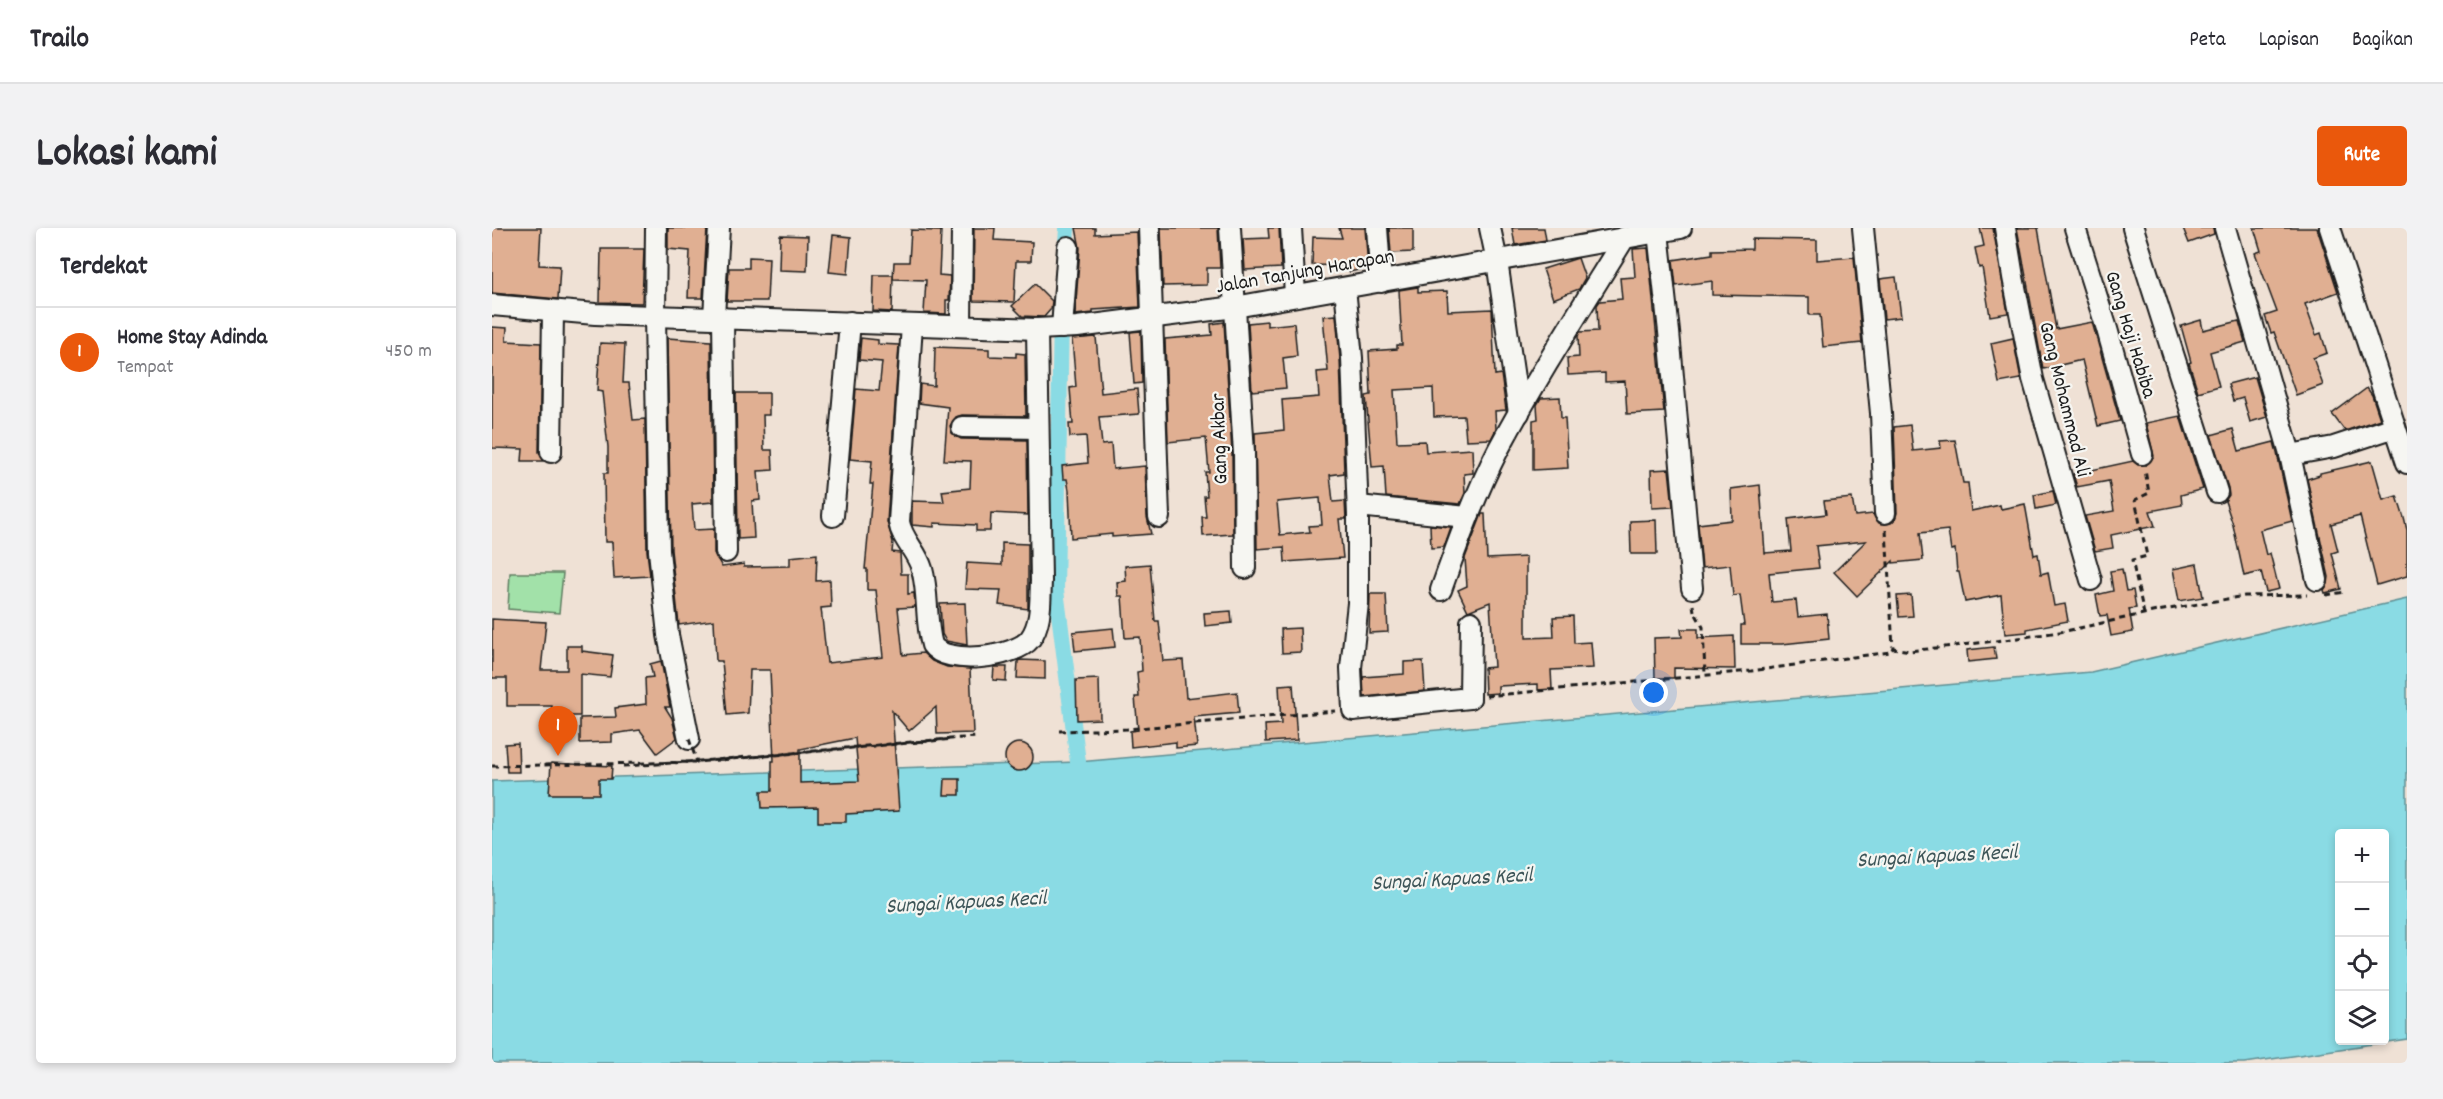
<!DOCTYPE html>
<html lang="id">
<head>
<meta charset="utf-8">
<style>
	body { margin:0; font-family:Dekko,sans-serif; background:#f2f2f3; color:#2b2b33 }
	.controls { position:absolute; right:18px; bottom:18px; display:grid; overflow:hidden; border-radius:6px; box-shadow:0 3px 9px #0003 }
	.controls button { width:54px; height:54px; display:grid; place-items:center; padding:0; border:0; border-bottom:2px solid #e1e1e2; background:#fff; color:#2b2b33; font:30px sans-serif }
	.you { position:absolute; left:1162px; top:465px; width:21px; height:21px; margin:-15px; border:4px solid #fff; border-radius:50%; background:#1a73e8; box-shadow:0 0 0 9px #1a73e833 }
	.badge { display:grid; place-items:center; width:39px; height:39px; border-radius:50%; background:#ea580c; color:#fff; font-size:20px; font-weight:700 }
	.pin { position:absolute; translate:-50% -50px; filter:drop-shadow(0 2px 3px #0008) }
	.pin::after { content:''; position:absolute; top:32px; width:21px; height:18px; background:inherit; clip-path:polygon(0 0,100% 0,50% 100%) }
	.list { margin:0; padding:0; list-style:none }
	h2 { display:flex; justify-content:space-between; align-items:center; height:78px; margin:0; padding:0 24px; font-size:26px }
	h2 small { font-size:20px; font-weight:400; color:#7c7c81 }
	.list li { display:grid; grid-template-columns:39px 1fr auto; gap:18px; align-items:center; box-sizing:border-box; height:90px; padding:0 24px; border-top:2px solid #e1e1e2 }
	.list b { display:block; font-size:22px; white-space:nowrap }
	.list p { margin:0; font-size:20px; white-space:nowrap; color:#7c7c81 }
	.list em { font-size:20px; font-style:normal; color:#7c7c81 }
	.icon { flex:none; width:33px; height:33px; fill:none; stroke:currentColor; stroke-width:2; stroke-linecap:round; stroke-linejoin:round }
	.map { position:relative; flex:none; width:1915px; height:835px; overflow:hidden; border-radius:6px }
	header { display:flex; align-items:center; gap:36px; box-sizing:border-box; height:84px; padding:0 30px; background:#fff; border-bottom:2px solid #e1e1e2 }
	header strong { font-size:28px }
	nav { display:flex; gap:33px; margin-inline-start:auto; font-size:21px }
	.intro { display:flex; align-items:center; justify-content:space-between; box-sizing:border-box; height:144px; padding:0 36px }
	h1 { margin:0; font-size:42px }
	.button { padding:15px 27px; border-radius:6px; background:#ea580c; color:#fff; font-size:21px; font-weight:700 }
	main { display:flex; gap:36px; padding:0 36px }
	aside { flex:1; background:#fff; border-radius:6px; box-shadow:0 3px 9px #0003 }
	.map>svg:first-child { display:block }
</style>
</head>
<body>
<header>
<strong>Trailo</strong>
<nav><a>Peta</a><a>Lapisan</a><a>Bagikan</a></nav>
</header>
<div class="intro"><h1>Lokasi kami</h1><a class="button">Rute</a></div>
<main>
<aside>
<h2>Terdekat<small></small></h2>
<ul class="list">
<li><span class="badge">1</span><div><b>Home Stay Adinda</b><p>Tempat</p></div><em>450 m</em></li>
</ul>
</aside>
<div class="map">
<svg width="1915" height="835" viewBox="0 0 1915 835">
	<rect width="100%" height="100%" fill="#efe1d5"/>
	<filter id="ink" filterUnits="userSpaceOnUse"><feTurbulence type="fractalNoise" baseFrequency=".0167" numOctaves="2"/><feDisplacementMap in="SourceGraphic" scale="12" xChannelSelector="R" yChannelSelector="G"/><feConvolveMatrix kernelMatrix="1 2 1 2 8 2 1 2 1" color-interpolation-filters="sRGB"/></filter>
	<g filter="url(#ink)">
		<polygon fill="#a2e1a9" stroke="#5f7e62" stroke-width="1.5" points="18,345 71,345 67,385 16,381"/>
		<path fill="#8adbe4" stroke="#5e8f94" stroke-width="1.5" fill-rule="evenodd" d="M1915,371V811L1753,835H0V553L586,534L1599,444ZM1848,606H1892V812H1848Z"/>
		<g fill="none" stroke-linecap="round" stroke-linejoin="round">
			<g stroke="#8adbe4" stroke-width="16">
				<polyline points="573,32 575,0"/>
				<polyline points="569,88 564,362 586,534"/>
			</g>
		</g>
		<g fill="#e0af92" stroke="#1c1c1c" stroke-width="1.5" fill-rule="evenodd">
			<polygon points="0,0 49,0 47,37 68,38 66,71 0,65"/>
			<polygon points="176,0 215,0 211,70 196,70 198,23 176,21"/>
			<polygon points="482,0 503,0 502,12 540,14 539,33 524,33 522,74 481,73"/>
			<polygon points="584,0 603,0 603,6 645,4 648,79 601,82 601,85 583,87 588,20"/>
			<polygon points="669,0 726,0 728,40 715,40 715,57 671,58"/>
			<polygon points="776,0 787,0 789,40 753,42 751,11 777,10"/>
			<polygon points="847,0 873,0 876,40 857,44 856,38 820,37 821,9 850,10"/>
			<polygon points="897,0 921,0 921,24 899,25"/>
			<polygon points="1020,0 1052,0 1054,12 1023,17"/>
			<polygon points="1488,0 1501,0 1516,85 1498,88 1490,39 1487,40 1483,20 1492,18"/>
			<polygon points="1525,0 1546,0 1564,101 1600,94 1628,193 1606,198 1590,132 1551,141"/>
			<polygon points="1691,0 1721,0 1722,6 1697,15"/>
			<polygon points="1762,0 1825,0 1846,64 1813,76 1824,107 1829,105 1835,125 1821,130 1831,157 1804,167 1782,104 1779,105 1773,88 1785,84 1763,25 1769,23"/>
			<polygon points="419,2 449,3 447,47 458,48 457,72 454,72 454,86 432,85 434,52 401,51 402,34 417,34"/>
			<polygon points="288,7 316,8 315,43 287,42"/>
			<polygon points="341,7 359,9 356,46 337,44"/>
			<polygon points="1260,11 1325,12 1325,32 1362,29 1370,115 1331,119 1328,87 1317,87 1317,69 1220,67 1220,53 1184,58 1181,32 1220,26 1220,22 1260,21"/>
			<polygon points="1156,20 1172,184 1135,186 1133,153 1113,154 1113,145 1076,147 1075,130 1087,129 1086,108 1088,104 1106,103 1105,77 1108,73 1130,71 1128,50 1143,49 1141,21"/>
			<polygon points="109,21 152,21 150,75 108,74"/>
			<polygon points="257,29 277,30 275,73 235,73 237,40 257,40"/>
			<polygon points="1086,30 1093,50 1090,55 1087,61 1061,71 1051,41"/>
			<polygon points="382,47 401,47 400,84 381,83"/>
			<polygon points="1404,49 1409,89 1392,91 1388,51"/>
			<polygon points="543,56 560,73 559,81 552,89 530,88 520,78"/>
			<polygon points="926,59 926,64 955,63 956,83 1000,81 1003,147 1009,146 1014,182 1003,183 1004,201 999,211 974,212 972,188 942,189 941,160 902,162 905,214 933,213 934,224 980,221 981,245 972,246 973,265 968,276 894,269 892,238 880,239 874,168 879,167 877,123 905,121 905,117 910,117 907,62"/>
			<path d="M844,87L848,131L852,245L838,247L841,274L853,273L854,291H847L851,330L793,334L792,319L765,321L763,205L792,202L790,172L827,169L825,144L836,143L831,88ZM828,270L830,297L817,298L818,304L788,307L785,274Z"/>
			<polygon points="1709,92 1711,102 1747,93 1753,114 1718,124 1727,158 1706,164 1697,135 1699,134 1689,98"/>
			<polygon points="775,93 775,98 802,95 805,128 791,130 794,160 760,163 756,95"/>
			<polygon points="732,94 740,225 741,306 711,308 710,289 714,289 712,268 715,268 713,244 717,244 714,210 676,214 673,111 720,107 719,96"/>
			<polygon points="0,99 15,100 14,113 49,115 47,224 52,233 30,233 31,221 0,220"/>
			<polygon points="649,103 650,155 642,156 638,104"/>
			<polygon points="604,109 609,165 645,161 647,186 607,189 610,217 619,216 621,241 653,238 655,289 659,306 620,309 620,306 579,310 577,262 575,251 571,251 570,238 596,235 594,208 578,209 577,196 581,196 578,160 584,159 580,111"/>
			<path d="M175,110L219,113L221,274L200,276L202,302L222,301V325L230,339L252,336V339L298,338V329L325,326L324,353L338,352L339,379L329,380L335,435L391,429L384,362H375V341H373L381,256H378L380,233L358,231L364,161L387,163L390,134L367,132L369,110L386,112V116L407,117L395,294L401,314L400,324L408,325L409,346H416V366L422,365L423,379L406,380L411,427L431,425L440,433L455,439L478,441L481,505L445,506L444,479L417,503L400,483L407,583L354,586V594H326V579L270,580L269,563H280V533H282L278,442H258L256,485L235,487L230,433H224L222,392L187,397L179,322ZM363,510L367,553L308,555V521Z"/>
			<polygon points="1521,110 1529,151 1507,155 1499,115"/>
			<polygon points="108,115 133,116 131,155 137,155 141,192 153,191 155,323 158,348 122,350 120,314 113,314 112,245 116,245 116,219 110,164 105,163"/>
			<polygon points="443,119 497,121 497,128 524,129 524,125 533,126 534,188 470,187 464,189 458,198 460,205 469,211 535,212 536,287 499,285 498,303 484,303 484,297 442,295 442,299 420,297 420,273 452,274 450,263 478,260 479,233 452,232 456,179 427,175 428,156 442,158"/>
			<polygon points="1763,149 1775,189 1758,194 1751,170 1741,173 1736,156"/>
			<polygon points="1875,160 1880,167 1888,191 1853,203 1840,186"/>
			<polygon points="244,165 277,165 277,187 271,187 272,222 280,222 281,242 266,243 268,272 260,273 262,310 246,311"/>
			<polygon points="1068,169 1069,190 1073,190 1076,240 1041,242 1041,192 1046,191 1045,177 1049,170"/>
			<polygon points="1688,188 1711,261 1689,267 1690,277 1658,283 1663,298 1619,307 1621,320 1603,323 1593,288 1622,283 1617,253 1585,259 1581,246 1641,233 1646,237 1654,237 1662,228 1654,195"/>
			<polygon points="1418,197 1421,223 1449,220 1448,213 1463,212 1471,255 1476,255 1479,283 1508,277 1509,281 1533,276 1542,327 1546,326 1549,346 1556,344 1562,378 1573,376 1576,393 1535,401 1535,404 1513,406 1509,367 1473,374 1467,344 1465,344 1463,321 1459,322 1456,302 1428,305 1431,332 1401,335 1401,333 1365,368 1342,344 1374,313 1324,318 1327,340 1277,345 1280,374 1304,372 1306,389 1335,386 1337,411 1290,416 1249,416 1249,397 1252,397 1248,367 1241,368 1238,337 1210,340 1206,296 1240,292 1239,261 1268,257 1273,325 1299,323 1296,291 1334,286 1332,273 1360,270 1363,288 1381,286 1387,295 1399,295 1403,291 1405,285 1402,199"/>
			<polygon points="1741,201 1747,223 1782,214 1785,225 1800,293 1768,302 1774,327 1778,325 1787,361 1774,364 1769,344 1752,348 1741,297 1733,273 1737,267 1736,260 1719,207"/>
			<polygon points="1880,233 1891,272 1905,268 1912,290 1915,302 1915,348 1885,357 1868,288 1839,296 1846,323 1840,325 1849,361 1833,365 1832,362 1836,356 1837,349 1815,251 1828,247 1828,245"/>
			<polygon points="1177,241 1181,279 1160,280 1159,242"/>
			<polygon points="1561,263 1564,277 1544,281 1542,267"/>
			<polygon points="990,286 993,286 995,331 1034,329 1034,410 1062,409 1061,389 1081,388 1082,415 1099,414 1101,440 1059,442 1060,461 1046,462 1046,456 1006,458 1006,465 993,466 992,440 1002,439 998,374 976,383 966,362 975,358 973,330"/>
			<polygon points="1164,292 1165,326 1139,326 1138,293"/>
			<polygon points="938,297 959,299 952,319 939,320"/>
			<polygon points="510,315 536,316 536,381 507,377 509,362 473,361 475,335 510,337"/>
			<polygon points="658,336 663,393 667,393 671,433 691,432 694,470 745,464 747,485 702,489 705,518 684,520 684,514 639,519 638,503 646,502 643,469 647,469 645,444 650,443 648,409 633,410 630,368 626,368 625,354 634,353 633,338"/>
			<polygon points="1705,336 1711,369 1687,373 1681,341"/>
			<polygon points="1630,341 1634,363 1641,362 1644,380 1637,381 1641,404 1619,408 1615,387 1608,388 1604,367 1621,363 1618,343"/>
			<polygon points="878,366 894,366 896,404 877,405"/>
			<polygon points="1419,367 1421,388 1407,389 1405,368"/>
			<polygon points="473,375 475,417 454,413 450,406 448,376"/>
			<polygon points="739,383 740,395 713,398 712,385"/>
			<polygon points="0,391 54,394 49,442 75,442 75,418 90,418 90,423 121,427 118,449 88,446 88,488 60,488 60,478 15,478 15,450 0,450"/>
			<polygon points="621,400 623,419 583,423 581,404"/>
			<polygon points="808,400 809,424 790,425 789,401"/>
			<polygon points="1189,401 1206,401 1206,410 1242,408 1243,441 1182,440 1182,450 1163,450 1162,410 1190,409"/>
			<polygon points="1502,419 1504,431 1476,434 1475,422"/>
			<polygon points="528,432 553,433 553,451 525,450 526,433"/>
			<polygon points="169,433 178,479 173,479 180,490 185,510 165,525 148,502 120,506 120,514 88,515 88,490 124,489 123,480 154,476 153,450 161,449 158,436"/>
			<polygon points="931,433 933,463 872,469 871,449 912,446 912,434"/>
			<polygon points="502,439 515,439 514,453 501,452"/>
			<polygon points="607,451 608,491 585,492 584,452"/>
			<polygon points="801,456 805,512 774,514 773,497 789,496 787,457"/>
			<circle cx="527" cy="529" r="14"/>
			<polygon points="26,515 27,544 15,544 13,516"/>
			<polygon points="59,535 120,538 119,551 107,551 107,566 57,566"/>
			<polygon points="453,551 468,551 468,567 452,567"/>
		</g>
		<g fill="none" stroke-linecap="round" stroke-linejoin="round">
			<defs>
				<g id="minor">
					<polyline points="164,0 163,88 167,323 176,407 197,511"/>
					<polyline points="657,0 667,289"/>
					<polyline points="738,0 752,225 753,340"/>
					<polyline points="799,0 803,67"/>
					<polyline points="885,0 889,54"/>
					<polyline points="998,0 1005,33 1027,185"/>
					<polyline points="1371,0 1389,185 1393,285"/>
					<polyline points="1513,0 1521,49 1541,151 1599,352"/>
					<polyline points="1583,0 1615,101 1650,226"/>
					<polyline points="1641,0 1725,264"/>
					<polyline points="1733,0 1797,222 1825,352"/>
					<polyline points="1838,0 1915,235"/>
					<polyline points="1166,4 1177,104 1200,360"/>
					<polyline points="853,60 860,130 866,288 866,375 859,440 861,482 978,470"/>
					<polyline points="0,77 103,86 545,101 585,99 743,79 1189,0"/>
					<polyline points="222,89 227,0"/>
					<polyline points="231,90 234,324"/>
					<path d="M420,97L407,294C410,312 425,323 430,341C437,366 433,393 440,417C454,438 523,430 538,411C550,395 548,372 549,353L545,101"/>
					<polyline points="469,98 470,0"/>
					<polyline points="570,100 576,19"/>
					<polyline points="470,199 546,200"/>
					<polyline points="59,224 61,84"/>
					<polyline points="1798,227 1842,219 1903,199"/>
					<polyline points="866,278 975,289"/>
					<polyline points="341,288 358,94"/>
					<path d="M949,362C966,314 983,267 1006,222C1045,149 1090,79 1133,9"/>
					<polyline points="978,470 979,394"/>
				</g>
			</defs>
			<use href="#minor" stroke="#1c1c1c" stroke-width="24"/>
			<g stroke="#1c1c1c" stroke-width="3" stroke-dasharray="6 4.5" stroke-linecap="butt">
				<polyline points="1394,302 1401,420"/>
				<polyline points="1834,367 1853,364"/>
				<polyline points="1201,377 1202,383 1211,399 1213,447"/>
				<polyline points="1652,386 1640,332 1655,328 1643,272 1657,265 1653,242"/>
				<polyline points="994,468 1259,443 1398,424 1401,420 1418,423 1512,412 1574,403 1665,383 1753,368 1815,367"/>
				<polyline points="567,503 635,501 843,483"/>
				<path d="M131,538C250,532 367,517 485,509"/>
			</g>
			<use href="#minor" stroke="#f6f6f2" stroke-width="20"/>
			<g stroke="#1c1c1c" stroke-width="3" stroke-dasharray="6 4.5" stroke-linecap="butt">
				<polyline points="197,511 205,534"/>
				<polyline points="0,538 205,534 461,511"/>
			</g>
		</g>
	</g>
	<g text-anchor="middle" stroke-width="4.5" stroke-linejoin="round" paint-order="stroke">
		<g font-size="21" fill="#1c1c1c" stroke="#f6f6f2">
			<text transform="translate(813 42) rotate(-10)" y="7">Jalan Tanjung Harapan</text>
			<text transform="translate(1640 106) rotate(73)" y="7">Gang Haji Habiba</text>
			<text transform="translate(1574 171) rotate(76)" y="7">Gang Mohammad Ali</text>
			<text transform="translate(726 211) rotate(-92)" y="7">Gang Akbar</text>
		</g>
		<g font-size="22" font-style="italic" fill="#3d5558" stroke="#f6f6f2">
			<text transform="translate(1445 626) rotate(-3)" y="8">Sungai Kapuas Kecil</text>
			<text transform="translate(960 649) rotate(-3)" y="8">Sungai Kapuas Kecil</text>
			<text transform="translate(474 672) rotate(-3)" y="8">Sungai Kapuas Kecil</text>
		</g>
	</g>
</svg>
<div class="controls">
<button>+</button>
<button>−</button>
<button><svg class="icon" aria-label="locate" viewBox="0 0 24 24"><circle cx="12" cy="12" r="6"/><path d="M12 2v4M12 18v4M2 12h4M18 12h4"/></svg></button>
<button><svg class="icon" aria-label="layers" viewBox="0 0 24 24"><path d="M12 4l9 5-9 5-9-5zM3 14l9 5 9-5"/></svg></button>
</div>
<div class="you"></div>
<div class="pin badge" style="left:66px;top:528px">1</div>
</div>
</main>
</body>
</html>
